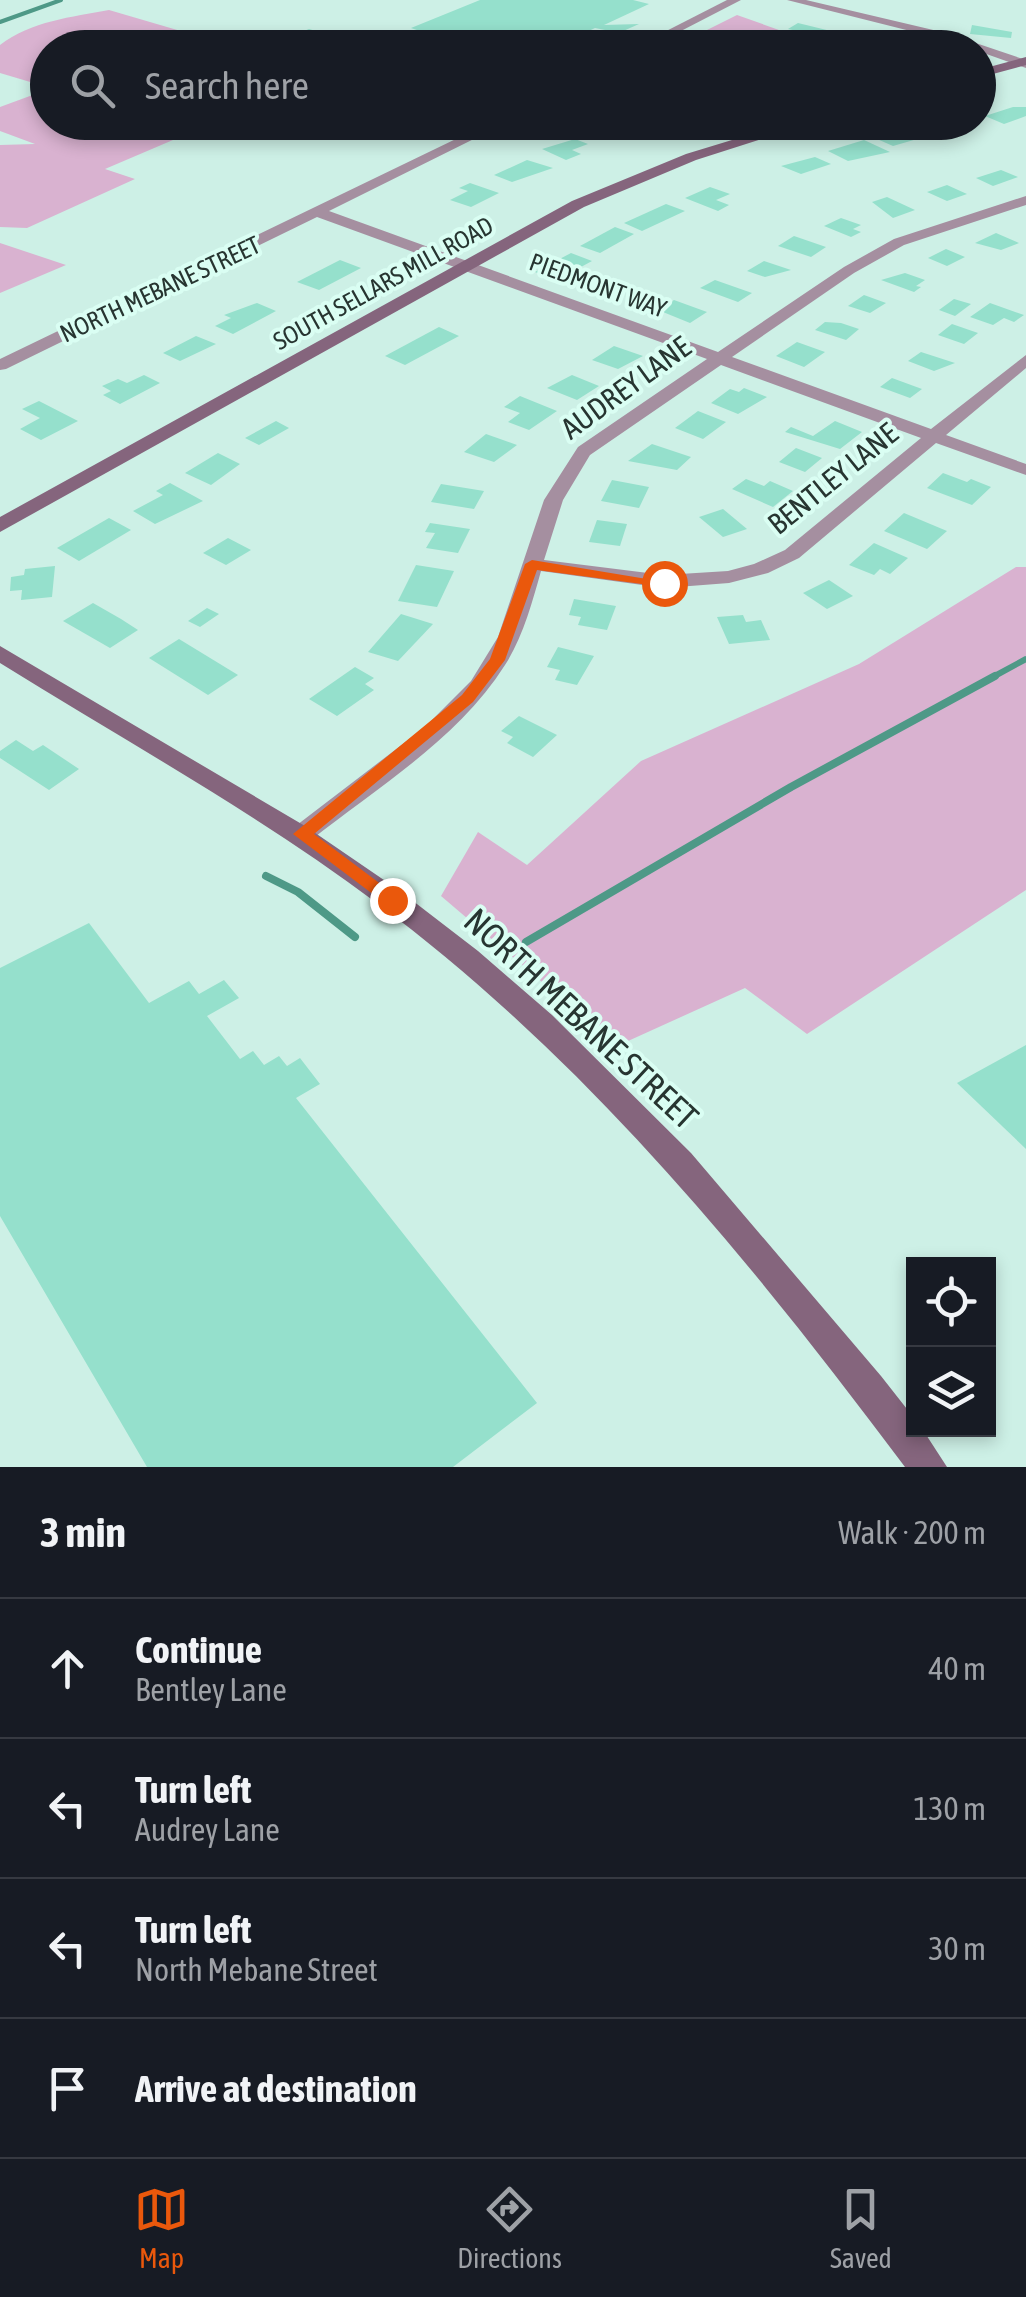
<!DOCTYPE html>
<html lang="en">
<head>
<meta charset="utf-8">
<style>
	body { margin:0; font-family:"Asap Condensed",sans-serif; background:#242831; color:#f1f3f6 }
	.controls { position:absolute; right:30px; bottom:30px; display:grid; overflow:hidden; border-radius:0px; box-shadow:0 5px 15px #0003 }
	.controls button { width:90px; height:90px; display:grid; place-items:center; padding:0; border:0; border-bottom:2px solid #363941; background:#171b24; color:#f1f3f6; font:50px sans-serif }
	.stop { position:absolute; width:30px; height:30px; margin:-22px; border:8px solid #ea580c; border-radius:50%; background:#fff }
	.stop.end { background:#ea580c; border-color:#fff; box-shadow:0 2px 10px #0008 }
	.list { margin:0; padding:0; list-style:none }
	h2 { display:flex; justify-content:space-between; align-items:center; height:130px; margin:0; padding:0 40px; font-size:42px }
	h2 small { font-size:32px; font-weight:400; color:#9ea1a6 }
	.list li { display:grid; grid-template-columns:65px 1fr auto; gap:30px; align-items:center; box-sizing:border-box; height:140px; padding:0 40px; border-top:2px solid #363941 }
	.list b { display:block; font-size:38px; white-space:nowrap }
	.list p { margin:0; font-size:32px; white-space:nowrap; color:#9ea1a6 }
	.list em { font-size:32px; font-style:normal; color:#9ea1a6 }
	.icon { flex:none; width:55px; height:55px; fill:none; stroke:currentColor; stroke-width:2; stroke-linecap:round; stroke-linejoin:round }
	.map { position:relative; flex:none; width:1026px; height:1467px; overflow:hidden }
	.search { position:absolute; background:#171b24; box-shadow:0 5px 15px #0003; left:30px; right:30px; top:30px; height:110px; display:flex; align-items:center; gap:25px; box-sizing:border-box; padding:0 35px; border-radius:55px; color:#9ea1a6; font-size:38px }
	.sheet { height:690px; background:#171b24 }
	nav { display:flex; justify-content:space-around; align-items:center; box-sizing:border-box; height:140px; border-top:2px solid #363941; background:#171b24; font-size:28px; color:#9ea1a6 }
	nav a { display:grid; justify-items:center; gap:5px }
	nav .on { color:#ea580c }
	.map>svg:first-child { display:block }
</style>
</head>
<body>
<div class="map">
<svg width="1026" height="1467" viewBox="0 0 1026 1467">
	<rect width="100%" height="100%" fill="#cdf0e6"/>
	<g fill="#d9b2d0">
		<path d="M109,10L225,44L224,48H48L47,87L0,73V45C31,21 72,17 109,10Z"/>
		<polygon points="737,15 827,47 673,47"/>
		<polygon points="38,93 47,96 48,122 123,123 173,140 105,169 135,179 27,228 0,227 0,145 35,144 0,131 0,107"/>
		<polygon points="0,243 66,265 0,293"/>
		<polygon points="1016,567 1026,567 1026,890 807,1034 745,988 617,1046 441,896 478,832 527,865 641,761 859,664"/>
	</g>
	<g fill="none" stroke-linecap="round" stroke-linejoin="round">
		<polyline stroke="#4e9987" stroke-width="4" points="0,22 61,0"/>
		<polyline stroke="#4e9987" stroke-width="6" points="991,678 1026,659"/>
		<g stroke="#4e9987" stroke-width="8">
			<polyline points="266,876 298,892 355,937"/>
			<polyline points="526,942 791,787 995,676"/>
		</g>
	</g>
	<g fill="#95e0cc">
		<polygon points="480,0 633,0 649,4 604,25 639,24 603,40 590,37 605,30 595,28 553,48 469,48 411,28"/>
		<polygon points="798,23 847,35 838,40 788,29"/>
		<polygon points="972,25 1012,32 1011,38 970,34"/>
		<polygon points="309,29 333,36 341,33 386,48 262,48"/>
		<polygon points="1013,107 1026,107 1026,116 1004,124 985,116"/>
		<polygon points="627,122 648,128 614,140 599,134"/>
		<polygon points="915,128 931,135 893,146 877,139"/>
		<polygon points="575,139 588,144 572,150 581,154 566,160 542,149"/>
		<polygon points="864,140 890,152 848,161 828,151"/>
		<polygon points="815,157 831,164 801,174 781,166"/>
		<polygon points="527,160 553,168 512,182 494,175"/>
		<polygon points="1001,170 1018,177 993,186 976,178"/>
		<polygon points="470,183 499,193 471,207 450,200 468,191 459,188"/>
		<polygon points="947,185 967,194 947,201 927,192"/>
		<polygon points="710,187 730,194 716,200 729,205 718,211 685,198"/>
		<polygon points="887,197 915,210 893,218 872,202"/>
		<polygon points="666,204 685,211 642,231 624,223"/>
		<polygon points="841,218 861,225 853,229 861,232 851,237 824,226"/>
		<polygon points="615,227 634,234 600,253 580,246"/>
		<polygon points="996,233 1019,243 1001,250 975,243"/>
		<polygon points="794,236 826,247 811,257 778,246"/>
		<polygon points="946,249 965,257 947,266 928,258"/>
		<polygon points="571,253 592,261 557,280 535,272"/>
		<polygon points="340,260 361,268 319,290 297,282"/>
		<polygon points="764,261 791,270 765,277 747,271"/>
		<polygon points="905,273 925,280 916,286 921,287 914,292 881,280"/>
		<polygon points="715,280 752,293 738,302 700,288"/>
		<polygon points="864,295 886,303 870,313 848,306"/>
		<polygon points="954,299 971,304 955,316 939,310"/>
		<polygon points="674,300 707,312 690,323 658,310"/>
		<polygon points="257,303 276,311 233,334 215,326 231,318 224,315"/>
		<polygon points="990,303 1024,315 1014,322 1004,318 993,325 970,317"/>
		<polygon points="825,322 841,323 859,329 846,340 815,330"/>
		<polygon points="952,324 978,333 964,344 938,335"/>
		<polygon points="439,327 459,336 405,365 385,356"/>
		<polygon points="196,336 216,344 180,361 163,353"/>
		<polygon points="797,342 825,352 804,367 776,356"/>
		<polygon points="614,346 643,356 618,369 592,360"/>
		<polygon points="921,352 955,363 934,371 908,361"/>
		<polygon points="144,375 160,383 120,404 103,395 111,391 102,386 118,379 127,383"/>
		<polygon points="572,375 599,386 577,400 547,388"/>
		<polygon points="892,378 922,389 910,398 880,387"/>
		<polygon points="744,388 767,397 738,414 711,403 730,389 739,392"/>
		<polygon points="520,396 557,411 529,430 508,422 520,413 504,407"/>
		<polygon points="39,401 78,421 41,440 20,429 40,418 22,409"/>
		<polygon points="698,411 726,422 703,439 675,428"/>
		<polygon points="276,421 289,428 259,445 245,438"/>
		<polygon points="835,421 862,432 840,449 785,432 791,427 813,436"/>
		<polygon points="486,434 517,445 494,462 464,452"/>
		<polygon points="652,444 691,457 677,470 628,461"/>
		<polygon points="796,448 822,458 805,472 779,462"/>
		<polygon points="218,453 240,464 211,485 185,473"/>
		<polygon points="943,473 967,482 971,479 991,487 972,505 927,488"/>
		<polygon points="746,479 764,486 770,481 793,491 773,507 732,489"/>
		<polygon points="612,480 649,487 639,508 601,501"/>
		<polygon points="170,483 203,501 155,524 133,511 163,495 156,491"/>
		<polygon points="441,484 484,491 474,509 431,502"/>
		<polygon points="723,509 747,529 723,537 699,517"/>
		<polygon points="904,513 947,531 927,549 884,531"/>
		<polygon points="109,518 131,530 79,561 57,548"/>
		<polygon points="597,520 627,524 620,546 589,542"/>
		<polygon points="430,523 470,529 458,553 426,548 435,533 425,532"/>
		<polygon points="228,538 251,550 226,565 203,553"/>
		<polygon points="874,543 908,558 890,574 880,569 874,575 849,565"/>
		<polygon points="416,565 454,571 437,607 398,601"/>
		<polygon points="55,566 52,597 21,600 22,590 10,591 11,577 24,575 25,569"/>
		<polygon points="829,580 853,596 827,609 803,593"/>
		<polygon points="574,599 616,606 607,630 578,625 581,617 569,615"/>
		<polygon points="93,603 121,619 138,630 110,648 63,621"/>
		<polygon points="207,608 219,614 200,627 188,621"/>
		<polygon points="401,614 433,624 398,661 368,652"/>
		<polygon points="743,615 746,622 761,620 770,640 729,644 717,617"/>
		<polygon points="179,639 238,675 208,695 149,658"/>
		<polygon points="558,647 594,656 577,685 555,680 560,670 547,667"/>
		<polygon points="355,667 374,678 365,684 374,690 337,716 309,699"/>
		<polygon points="519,716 557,735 533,757 507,743 513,737 501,731"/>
		<polygon points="16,740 33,751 43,745 79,769 49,790 0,758 0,751"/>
		<polygon points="89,923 149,1003 189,981 199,994 224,980 239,998 207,1016 240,1059 253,1051 264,1065 279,1056 287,1066 300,1058 320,1084 296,1098 537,1403 453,1467 147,1467 0,1216 0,968"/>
		<polygon points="1026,1045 1026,1149 957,1083"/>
	</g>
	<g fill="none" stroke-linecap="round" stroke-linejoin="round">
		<g fill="#a58fa0" fill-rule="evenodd">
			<polygon points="727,0 741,0 648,48 633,48"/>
			<polygon points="787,0 806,0 946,33 1026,60 1026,68 978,51 978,48"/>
			<path d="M491,122H508L329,211L718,352L844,267L894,239L1026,196V205L904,245L854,273L732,357L931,429L1026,355V368L946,435L1026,464V475L936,443L799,558L768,573L729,583L664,588L541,571C532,603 523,637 505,665C458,739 378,787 311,840H293L290,834L293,828L425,727L471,681L498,637L544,500L578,447L707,359L317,217L6,369L0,370V359ZM721,365L921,438L785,550L754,564L728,571L664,575L544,560L563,500L590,455Z"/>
		</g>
		<g fill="#85657d" fill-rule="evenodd">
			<polygon points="1026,57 1026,65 978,78 978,70"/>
			<polygon points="791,122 815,122 696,160 584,207 0,532 0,517 572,201 686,154"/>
			<path d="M0,646L305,826L400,891L478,951L552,1015L691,1153L881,1376L914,1418V1430H923L947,1467H905C751,1261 586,1059 378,904C258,814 127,742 0,663Z"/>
		</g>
	</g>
	<polygon fill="#ea580c" points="532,560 671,583 664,587 537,570 505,660 473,702 314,834 402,900 392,906 386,904 293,834 462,695 490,659 525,564"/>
	<g text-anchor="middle" stroke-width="8" stroke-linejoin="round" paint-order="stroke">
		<g font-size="25" fill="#273531" stroke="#dafef3">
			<text transform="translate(383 283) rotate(-29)" y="9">SOUTH SELLARS MILL ROAD</text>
			<text transform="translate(598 285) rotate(20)" y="9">PIEDMONT WAY</text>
			<text transform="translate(160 289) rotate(-25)" y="9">NORTH MEBANE STREET</text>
		</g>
		<g font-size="30" fill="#273531" stroke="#dafef3">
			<text transform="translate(626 388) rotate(-36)" y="10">AUDREY LANE</text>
			<text transform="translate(833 479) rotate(-39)" y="10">BENTLEY LANE</text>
		</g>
		<g font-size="35" fill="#273531" stroke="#dafef3">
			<text transform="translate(581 1019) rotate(43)" y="12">NORTH MEBANE STREET</text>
		</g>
	</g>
</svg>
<div class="controls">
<button><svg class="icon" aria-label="locate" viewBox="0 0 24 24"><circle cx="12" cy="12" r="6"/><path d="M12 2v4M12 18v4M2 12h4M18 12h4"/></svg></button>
<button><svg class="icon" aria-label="layers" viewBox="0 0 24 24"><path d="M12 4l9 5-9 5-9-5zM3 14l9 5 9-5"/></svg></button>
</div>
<div class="stop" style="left:664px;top:583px"></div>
<div class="stop end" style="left:392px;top:900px"></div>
<div class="search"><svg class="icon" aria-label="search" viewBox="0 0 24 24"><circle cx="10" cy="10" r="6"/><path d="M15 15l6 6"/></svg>Search here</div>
</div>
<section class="sheet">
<h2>3 min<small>Walk · 200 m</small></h2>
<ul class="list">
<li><svg class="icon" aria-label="ahead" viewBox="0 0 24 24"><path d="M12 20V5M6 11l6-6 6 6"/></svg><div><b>Continue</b><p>Bentley Lane</p></div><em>40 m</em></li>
<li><svg class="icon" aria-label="left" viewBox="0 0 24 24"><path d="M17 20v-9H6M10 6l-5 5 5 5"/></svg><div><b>Turn left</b><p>Audrey Lane</p></div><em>130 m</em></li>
<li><svg class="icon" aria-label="left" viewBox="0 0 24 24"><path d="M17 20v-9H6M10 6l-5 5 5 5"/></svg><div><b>Turn left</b><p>North Mebane Street</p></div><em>30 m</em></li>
<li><svg class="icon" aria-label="arrive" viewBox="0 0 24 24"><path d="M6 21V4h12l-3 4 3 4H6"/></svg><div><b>Arrive at destination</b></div></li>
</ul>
</section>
<nav>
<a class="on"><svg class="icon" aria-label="map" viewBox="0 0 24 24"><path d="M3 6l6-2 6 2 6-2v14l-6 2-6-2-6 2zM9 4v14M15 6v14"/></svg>Map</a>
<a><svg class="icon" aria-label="directions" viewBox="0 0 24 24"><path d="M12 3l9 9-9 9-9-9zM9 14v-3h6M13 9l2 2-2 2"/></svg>Directions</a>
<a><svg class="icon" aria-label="saved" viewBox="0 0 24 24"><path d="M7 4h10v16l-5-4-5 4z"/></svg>Saved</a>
</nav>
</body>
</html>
